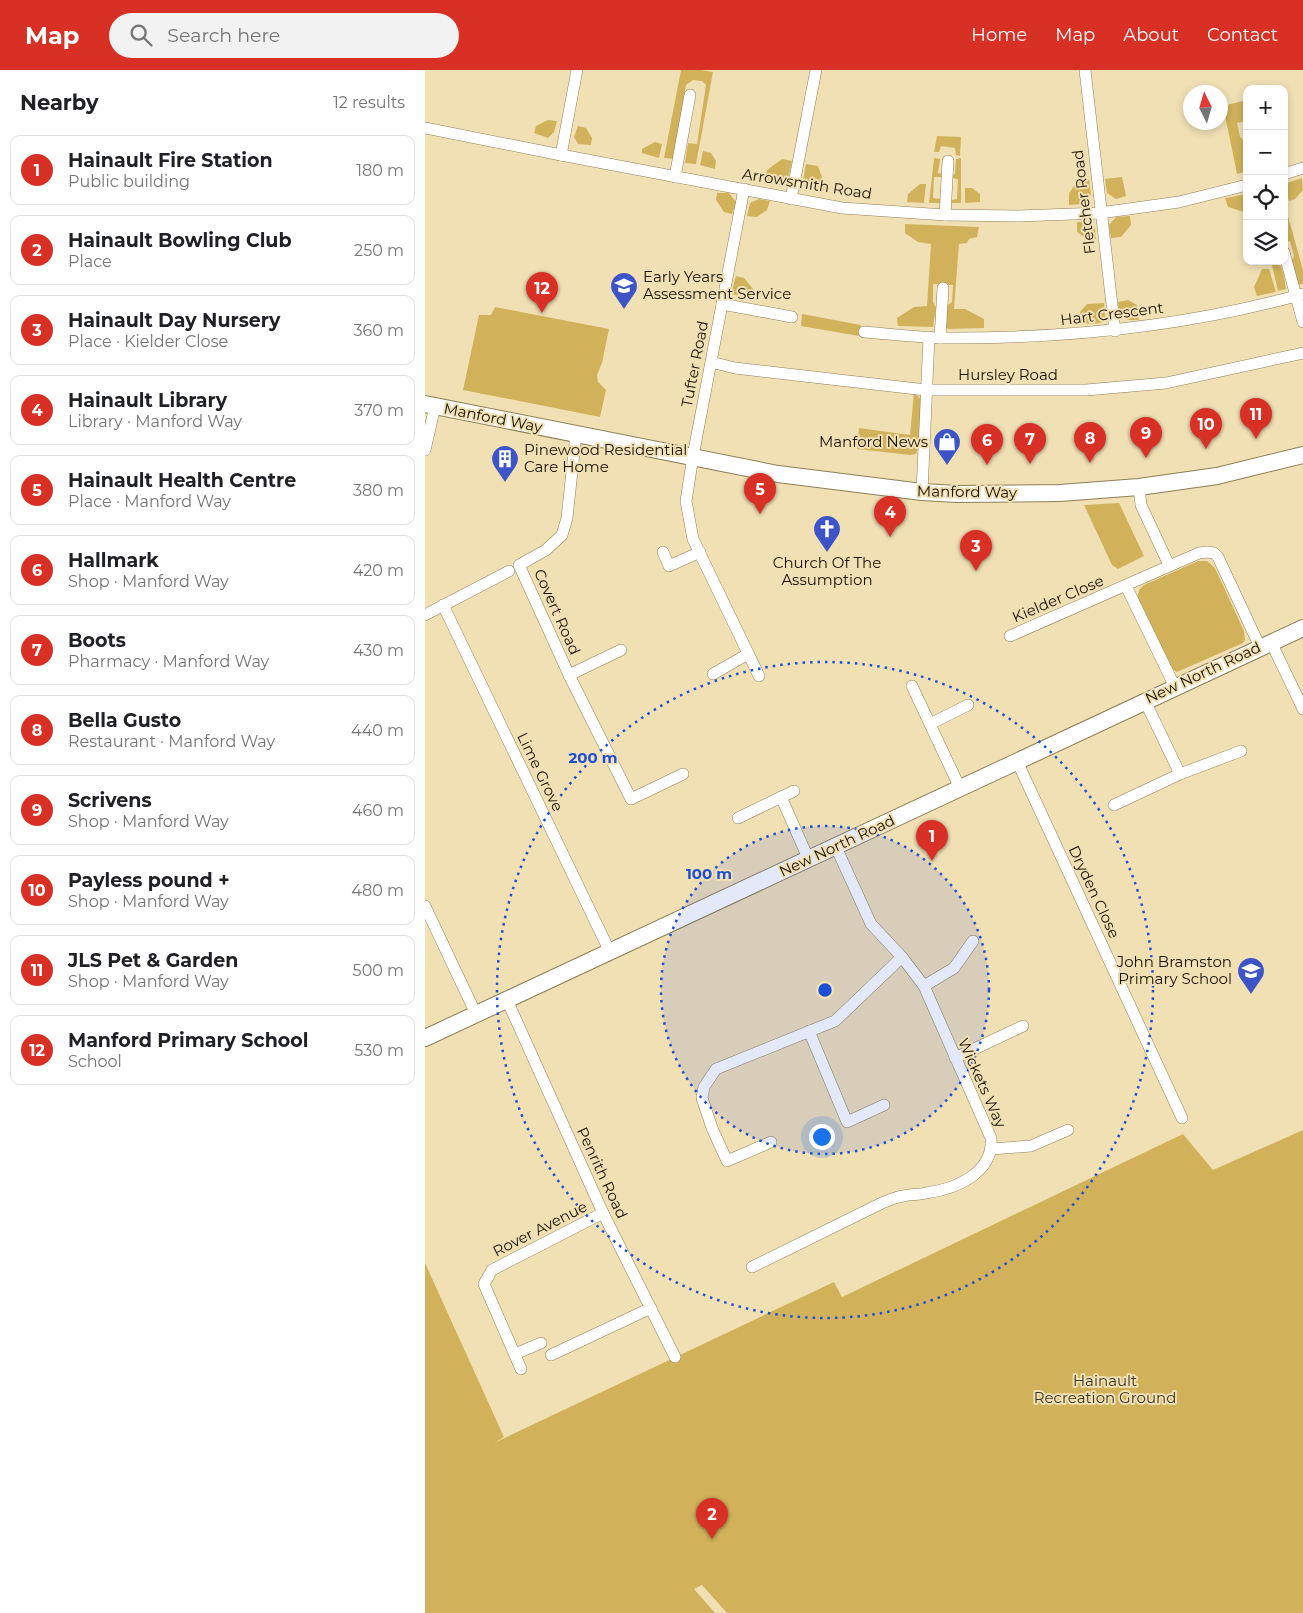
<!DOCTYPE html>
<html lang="en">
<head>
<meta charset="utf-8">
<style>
	body { margin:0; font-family:Montserrat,sans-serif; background:#f2f2f2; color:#202124 }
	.controls { position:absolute; right:15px; top:15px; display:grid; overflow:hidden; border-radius:10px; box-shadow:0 2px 8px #0003 }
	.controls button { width:45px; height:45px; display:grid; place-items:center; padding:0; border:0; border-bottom:1px solid #e0e0e0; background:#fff; color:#202124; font:25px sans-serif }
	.compass { position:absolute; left:758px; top:15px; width:45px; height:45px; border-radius:50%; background:#fff; box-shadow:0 2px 8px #0003; rotate:355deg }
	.you { position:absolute; left:396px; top:1066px; width:18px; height:18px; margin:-12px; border:4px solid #fff; border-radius:50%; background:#1a73e8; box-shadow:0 0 0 8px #1a73e833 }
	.badge { display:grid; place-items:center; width:32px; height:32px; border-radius:50%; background:#d93025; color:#fff; font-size:16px; font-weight:700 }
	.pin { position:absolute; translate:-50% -41px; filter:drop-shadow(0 1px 2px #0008) }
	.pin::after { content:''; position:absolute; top:26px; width:18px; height:15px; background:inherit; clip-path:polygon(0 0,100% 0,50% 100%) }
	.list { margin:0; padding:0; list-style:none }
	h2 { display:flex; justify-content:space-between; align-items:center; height:65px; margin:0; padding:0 20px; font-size:21px }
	h2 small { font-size:16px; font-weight:400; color:#757577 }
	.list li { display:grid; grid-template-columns:32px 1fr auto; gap:15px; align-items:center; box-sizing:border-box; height:70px; margin:0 10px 10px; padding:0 10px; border:1px solid #e0e0e0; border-radius:10px }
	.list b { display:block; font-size:19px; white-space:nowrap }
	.list p { margin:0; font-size:16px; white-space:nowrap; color:#757577 }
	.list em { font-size:16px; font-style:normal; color:#757577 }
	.icon { flex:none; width:28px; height:28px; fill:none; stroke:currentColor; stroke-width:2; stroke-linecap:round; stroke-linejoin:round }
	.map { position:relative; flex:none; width:878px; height:1543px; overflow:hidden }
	header { display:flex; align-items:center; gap:30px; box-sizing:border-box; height:70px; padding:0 25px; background:#d93025; color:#fff }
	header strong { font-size:24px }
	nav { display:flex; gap:28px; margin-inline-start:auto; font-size:18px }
	.search { width:350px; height:45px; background:#f2f2f2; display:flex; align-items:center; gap:12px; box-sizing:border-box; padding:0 18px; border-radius:28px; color:#757577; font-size:19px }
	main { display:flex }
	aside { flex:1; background:#fff }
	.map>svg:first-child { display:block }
</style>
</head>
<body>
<header>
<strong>Map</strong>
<div class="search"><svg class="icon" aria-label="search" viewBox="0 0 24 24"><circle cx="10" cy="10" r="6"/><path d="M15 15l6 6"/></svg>Search here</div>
<nav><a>Home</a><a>Map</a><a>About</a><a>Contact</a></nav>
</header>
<main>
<aside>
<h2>Nearby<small>12 results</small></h2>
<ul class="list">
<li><span class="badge">1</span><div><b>Hainault Fire Station</b><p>Public building</p></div><em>180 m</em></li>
<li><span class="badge">2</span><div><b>Hainault Bowling Club</b><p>Place</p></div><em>250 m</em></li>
<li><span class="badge">3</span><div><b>Hainault Day Nursery</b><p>Place · Kielder Close</p></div><em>360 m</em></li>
<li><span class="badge">4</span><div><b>Hainault Library</b><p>Library · Manford Way</p></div><em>370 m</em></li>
<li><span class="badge">5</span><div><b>Hainault Health Centre</b><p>Place · Manford Way</p></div><em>380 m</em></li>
<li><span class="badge">6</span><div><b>Hallmark</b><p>Shop · Manford Way</p></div><em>420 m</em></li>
<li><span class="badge">7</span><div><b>Boots</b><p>Pharmacy · Manford Way</p></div><em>430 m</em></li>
<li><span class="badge">8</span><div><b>Bella Gusto</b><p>Restaurant · Manford Way</p></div><em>440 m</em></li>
<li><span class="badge">9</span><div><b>Scrivens</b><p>Shop · Manford Way</p></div><em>460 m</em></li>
<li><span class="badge">10</span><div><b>Payless pound +</b><p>Shop · Manford Way</p></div><em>480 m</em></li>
<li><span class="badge">11</span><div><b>JLS Pet &amp; Garden</b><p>Shop · Manford Way</p></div><em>500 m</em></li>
<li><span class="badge">12</span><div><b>Manford Primary School</b><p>School</p></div><em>530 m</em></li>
</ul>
</aside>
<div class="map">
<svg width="878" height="1543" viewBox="0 0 878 1543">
	<rect width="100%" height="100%" fill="#f1e0b4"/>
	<g fill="#d1b25b">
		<polygon points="256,0 276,0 288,2 271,94 260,93 263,73 272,74 281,15 277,11 268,10 261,15 250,89 239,88"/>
		<polygon points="822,30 822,51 812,53 815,67 822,73 822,101 812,104 798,36"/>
		<polygon points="123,50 132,51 129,62 123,68 109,63 111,56"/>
		<polygon points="153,56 161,58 167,68 166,75 153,74 149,67"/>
		<polygon points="512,66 536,67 535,86 531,85 530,78 516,76 514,82 509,82"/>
		<polygon points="230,72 237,74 234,88 217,83 217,79"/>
		<polygon points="278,81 286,83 291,91 290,99 275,95"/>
		<polygon points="509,88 515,89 513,103 517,104 517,107 509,107 508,128 515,129 515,133 504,133"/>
		<polygon points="536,88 536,133 527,133 527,130 532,129 533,109 526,108 526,105 530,104 531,89"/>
		<polygon points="357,89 367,91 363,108 353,114 340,110 342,100"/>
		<polygon points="381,94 393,96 400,115 398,122 384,119 378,111"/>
		<polygon points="697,107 701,126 691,129 682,123 680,109"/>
		<polygon points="877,108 878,120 870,129 864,131 859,114"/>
		<polygon points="664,110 666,125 656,134 644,135 644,123 652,112"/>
		<polygon points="495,114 501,114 499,133 482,132 483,124"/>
		<polygon points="540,118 547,118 555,124 555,132 540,133"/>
		<polygon points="292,123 304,123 311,132 307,144 299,142 291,130"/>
		<polygon points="822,124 822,143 803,137 800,128"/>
		<polygon points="334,129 345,131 342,140 332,147 322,146 325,133"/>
		<polygon points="859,132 878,200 878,214 873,215 866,192 869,186 865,171 859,173"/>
		<polygon points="705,146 706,155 696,167 686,168 684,155 691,147"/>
		<polygon points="652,152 663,152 670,159 671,169 663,170 652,162"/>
		<polygon points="480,154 554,157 552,167 544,169 542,173 534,174 529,239 540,239 559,249 559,258 523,259 520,255 520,237 527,232 528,215 508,214 508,232 511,238 508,257 473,256 472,248 489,237 502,236 506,174 493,172 480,163"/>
		<path d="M846,191C859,191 859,208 861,219L853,221Z"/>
		<polygon points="837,199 844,199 851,222 832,226 829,217"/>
		<polygon points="311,206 319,208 329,220 327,229 306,224"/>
		<polygon points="703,230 712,235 714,250 703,250 694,244 693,232"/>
		<polygon points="679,233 680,247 676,253 657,254 655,242 662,234"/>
		<polygon points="70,237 184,259 177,293 172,305 173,312 181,320 175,347 38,320 54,245 66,245"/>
		<polygon points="377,244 436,255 434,266 376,256"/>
		<polygon points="489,323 496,329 493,378 491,384 485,385 432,379 434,358 485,365"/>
		<polygon points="694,433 719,486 693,499 687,495 659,435"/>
		<polygon points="773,491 782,491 790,498 819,561 820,570 818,573 752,602 743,596 712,528 714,520 719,515"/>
		<polygon points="878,1060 878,1543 302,1543 277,1515 269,1519 290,1543 0,1543 0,1193 79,1367 69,1373 409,1212 417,1227 758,1064 788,1100"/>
	</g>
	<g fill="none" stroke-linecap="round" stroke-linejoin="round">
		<defs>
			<g id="street">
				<polyline points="660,0 690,261"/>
				<polyline points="0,58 136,85 417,138 520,145 594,146 675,143 754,132 822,115"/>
				<polyline points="136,85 152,0"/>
				<polyline points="859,104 878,98"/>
				<polyline points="250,107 265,25"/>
				<polyline points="319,119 268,386 261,431 268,469 334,606"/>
				<polyline points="366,129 391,0"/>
				<polyline points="520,145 523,91"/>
				<polyline points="859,182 878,252"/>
				<polyline points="297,234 367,247"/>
				<path d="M439,262C464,264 490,267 515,268C638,269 760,257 878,224"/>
				<polyline points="515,268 518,218"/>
				<polyline points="286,292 310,298 501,320 661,320 741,313 878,283"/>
				<polyline points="151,364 142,448 137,465 121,480 94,495 144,605 206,729 258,704"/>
				<polyline points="0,380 10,336"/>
				<polyline points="714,417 716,435 744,495"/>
				<polyline points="497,422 504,267"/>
				<polyline points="238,482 244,496 275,482"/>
				<polyline points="701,516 750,617"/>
				<polyline points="18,535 185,882"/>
				<polyline points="0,545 84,501"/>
				<polyline points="585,566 774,483 782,482 789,483 793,487 835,577"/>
				<polyline points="846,572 878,639"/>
				<polyline points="288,604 323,584"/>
				<polyline points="144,605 196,580"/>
				<polyline points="487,616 535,718"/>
				<polyline points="720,631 755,704"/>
				<polyline points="505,654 543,635"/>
				<polyline points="592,691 757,1048"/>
				<polyline points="356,727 384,790"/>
				<polyline points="689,735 755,704 816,681"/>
				<polyline points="313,748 369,721"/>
				<polyline points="0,836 51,944"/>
				<polyline points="499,916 529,898 548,871"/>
				<polyline points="82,930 178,1143 250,1287"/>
				<polyline points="384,961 422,1052 459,1035"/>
				<polyline points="530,988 598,956"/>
				<polyline points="346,1072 302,1091 287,1058 277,1028 279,1017 291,999 410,951 477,887"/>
				<polyline points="566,1079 606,1076 643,1060"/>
				<path d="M327,1197L459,1132C465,1130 471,1127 478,1126C485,1124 494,1125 501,1123C531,1119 569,1103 566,1068L499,916L477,887L446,854L411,777"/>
				<polyline points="90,1284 116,1273"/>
				<polyline points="126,1285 226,1238"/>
				<polyline points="96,1299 59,1214 67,1200 178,1143"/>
			</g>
			<g id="secondary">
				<polyline points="0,334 353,404 497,422 532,424 635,423 714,417 792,406 878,385"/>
				<polyline points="0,968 878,558"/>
			</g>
		</defs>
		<use href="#street" stroke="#8e7f55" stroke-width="12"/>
		<use href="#secondary" stroke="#8e7f55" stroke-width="18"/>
		<use href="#street" stroke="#fff" stroke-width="11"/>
		<use href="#secondary" stroke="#fff" stroke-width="16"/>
	</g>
	<circle cx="400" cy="920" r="164" fill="#1d4ed8" fill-opacity=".12"/>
	<g fill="none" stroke="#1d4ed8" stroke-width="2.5" stroke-dasharray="2.5 5">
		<circle cx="400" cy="920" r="164"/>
		<circle cx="400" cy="920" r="328"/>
	</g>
	<defs>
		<symbol id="school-pin" viewBox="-11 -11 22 30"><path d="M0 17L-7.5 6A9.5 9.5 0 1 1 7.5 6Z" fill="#3d54c7" stroke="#f1e0b4"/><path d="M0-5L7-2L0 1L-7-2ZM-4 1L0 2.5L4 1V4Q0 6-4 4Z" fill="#fff"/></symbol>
		<symbol id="shop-pin" viewBox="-11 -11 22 30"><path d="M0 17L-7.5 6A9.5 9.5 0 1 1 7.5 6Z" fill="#3d54c7" stroke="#f1e0b4"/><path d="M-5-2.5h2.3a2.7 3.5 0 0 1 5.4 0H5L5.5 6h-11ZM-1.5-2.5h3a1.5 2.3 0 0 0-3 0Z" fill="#fff"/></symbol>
		<symbol id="building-pin" viewBox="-11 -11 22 30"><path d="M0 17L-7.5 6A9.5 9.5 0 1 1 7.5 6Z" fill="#3d54c7" stroke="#f1e0b4"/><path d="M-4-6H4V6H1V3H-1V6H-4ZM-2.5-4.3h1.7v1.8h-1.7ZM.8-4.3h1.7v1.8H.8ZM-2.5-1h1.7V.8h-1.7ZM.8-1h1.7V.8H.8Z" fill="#fff"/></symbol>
		<symbol id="church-pin" viewBox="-11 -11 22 30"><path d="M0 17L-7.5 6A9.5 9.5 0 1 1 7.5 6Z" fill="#3d54c7" stroke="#f1e0b4"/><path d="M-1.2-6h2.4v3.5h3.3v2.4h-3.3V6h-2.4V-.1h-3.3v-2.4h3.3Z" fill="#fff"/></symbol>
	</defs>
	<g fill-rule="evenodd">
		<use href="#school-pin" x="183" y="200" width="32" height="43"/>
		<use href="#shop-pin" x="506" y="356" width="32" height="43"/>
		<use href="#building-pin" x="64" y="373" width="32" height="43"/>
		<use href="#church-pin" x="386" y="443" width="32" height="43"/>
		<use href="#school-pin" x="810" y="885" width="32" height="43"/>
	</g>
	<g text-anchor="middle" stroke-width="4" stroke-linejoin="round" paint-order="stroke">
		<g font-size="15" fill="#181203" stroke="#f1e0b4">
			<text transform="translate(382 114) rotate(9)" y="5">Arrowsmith Road</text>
			<text transform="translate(659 132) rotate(-97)" y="5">Fletcher Road</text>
			<text transform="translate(687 244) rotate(-7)" y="5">Hart Crescent</text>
			<text transform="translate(270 294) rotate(-79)" y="5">Tufter Road</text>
			<text x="583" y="310">Hursley Road</text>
			<text transform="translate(68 348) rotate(11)" y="5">Manford Way</text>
			<text transform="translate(542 422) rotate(1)" y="5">Manford Way</text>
			<text transform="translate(633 529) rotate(-23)" y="5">Kielder Close</text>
			<text transform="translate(132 542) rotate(66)" y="5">Covert Road</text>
			<text transform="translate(778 603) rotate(-25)" y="5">New North Road</text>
			<text transform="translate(115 702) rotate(64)" y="5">Lime Grove</text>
			<text transform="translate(412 776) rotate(-25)" y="5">New North Road</text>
			<text transform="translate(669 822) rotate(65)" y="5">Dryden Close</text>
			<text transform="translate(557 1013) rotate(66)" y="5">Wickets Way</text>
			<text transform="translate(177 1103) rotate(65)" y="5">Penrith Road</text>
			<text transform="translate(115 1159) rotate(-27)" y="5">Rover Avenue</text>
		</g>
		<g font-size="15" fill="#181203" stroke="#f1e0b4" text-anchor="start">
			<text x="218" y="212">Early Years<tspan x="218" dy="17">Assessment Service</tspan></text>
			<text x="503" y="377" text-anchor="end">Manford News</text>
			<text x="99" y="385">Pinewood Residential<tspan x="99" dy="17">Care Home</tspan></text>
			<text x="402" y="498" text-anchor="middle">Church Of The<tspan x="402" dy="17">Assumption</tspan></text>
			<text x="807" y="897" text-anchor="end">John Bramston<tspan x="807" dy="17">Primary School</tspan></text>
		</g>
		<g font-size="15" fill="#3a331e" stroke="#f1e0b4">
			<text x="680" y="1316">Hainault<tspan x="680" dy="17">Recreation Ground</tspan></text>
		</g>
	</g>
	<circle cx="400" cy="920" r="8" fill="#1d4ed8" stroke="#f1e0b4" stroke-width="2.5"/>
	<g font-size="15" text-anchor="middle" font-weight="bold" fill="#1d4ed8" stroke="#f1e0b4" stroke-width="4" stroke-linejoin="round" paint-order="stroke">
		<text x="168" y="693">200 m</text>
		<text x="284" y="809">100 m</text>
	</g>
</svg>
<div class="controls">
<button>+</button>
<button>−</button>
<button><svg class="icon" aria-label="locate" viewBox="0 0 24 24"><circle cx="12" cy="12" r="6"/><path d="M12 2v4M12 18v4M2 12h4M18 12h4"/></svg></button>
<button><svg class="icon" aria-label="layers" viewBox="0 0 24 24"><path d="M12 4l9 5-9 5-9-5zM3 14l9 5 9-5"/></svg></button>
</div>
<svg class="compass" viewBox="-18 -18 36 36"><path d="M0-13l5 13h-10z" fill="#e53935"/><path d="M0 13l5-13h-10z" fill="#757577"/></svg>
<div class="you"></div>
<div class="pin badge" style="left:507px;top:791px">1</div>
<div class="pin badge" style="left:287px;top:1469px">2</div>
<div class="pin badge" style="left:551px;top:501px">3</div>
<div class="pin badge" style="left:465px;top:467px">4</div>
<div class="pin badge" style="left:335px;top:444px">5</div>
<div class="pin badge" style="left:562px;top:395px">6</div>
<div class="pin badge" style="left:605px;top:394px">7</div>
<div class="pin badge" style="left:665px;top:393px">8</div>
<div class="pin badge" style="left:721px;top:388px">9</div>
<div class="pin badge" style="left:781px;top:379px">10</div>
<div class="pin badge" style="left:831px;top:369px">11</div>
<div class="pin badge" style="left:117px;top:243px">12</div>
</div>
</main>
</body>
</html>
